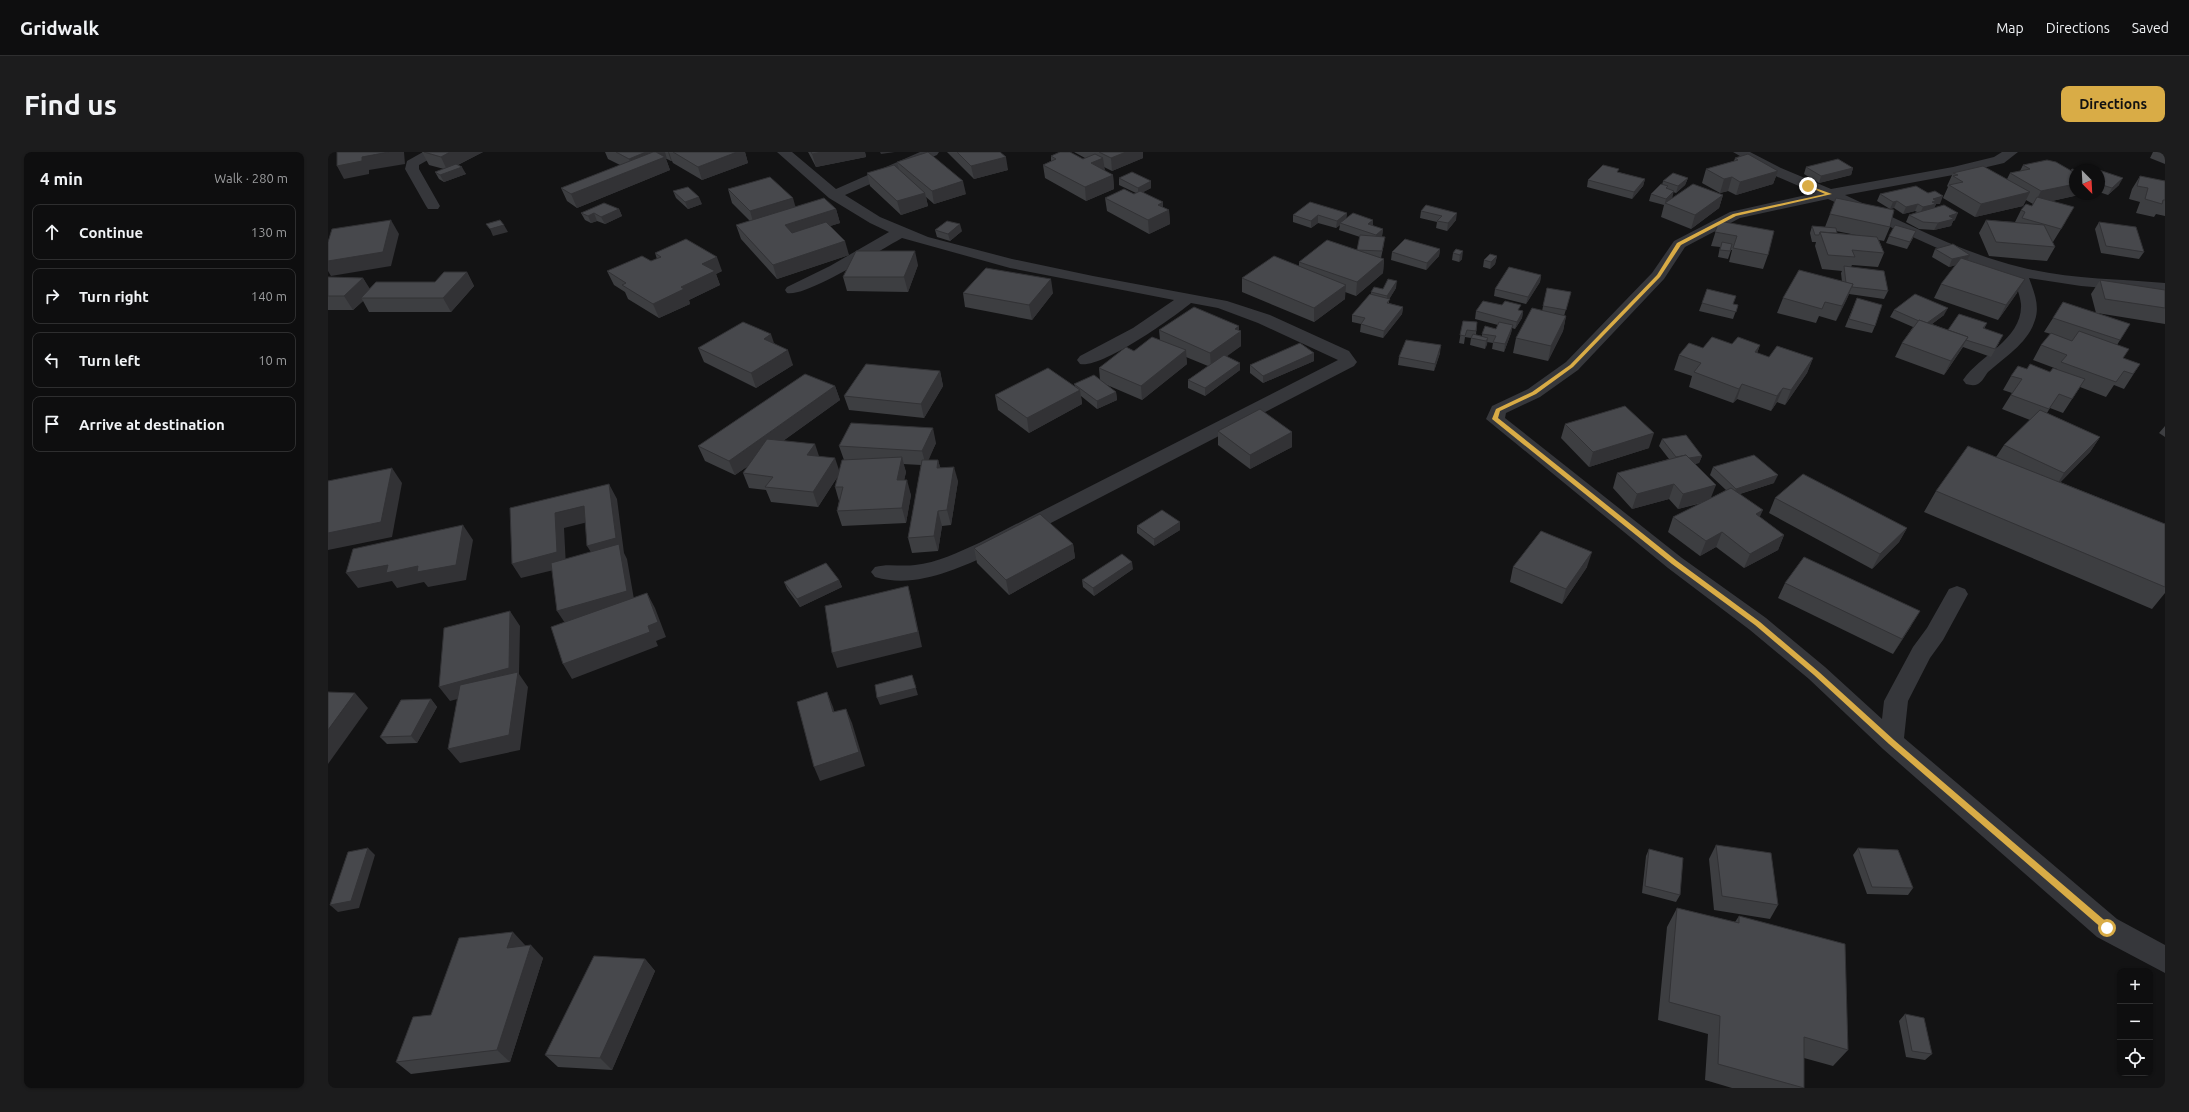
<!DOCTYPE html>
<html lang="en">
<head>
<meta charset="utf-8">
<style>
	body { margin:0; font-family:Ubuntu,sans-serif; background:#1c1c1d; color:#f1f3f6 }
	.controls { position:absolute; right:12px; bottom:12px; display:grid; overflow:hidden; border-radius:8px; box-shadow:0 1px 3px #0004 }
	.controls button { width:36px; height:36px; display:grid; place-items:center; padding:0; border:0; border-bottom:1px solid #2e2e2f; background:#0e0e0f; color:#f1f3f6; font:20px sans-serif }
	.compass { position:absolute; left:1741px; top:12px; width:36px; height:36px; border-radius:50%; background:#0e0e0f; box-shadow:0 1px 3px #0004; rotate:156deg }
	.stop { position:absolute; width:12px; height:12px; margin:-9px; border:3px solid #d9ac46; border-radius:50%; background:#fff }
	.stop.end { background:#d9ac46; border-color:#fff; box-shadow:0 1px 4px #0008 }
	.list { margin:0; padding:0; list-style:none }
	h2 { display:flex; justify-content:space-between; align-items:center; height:52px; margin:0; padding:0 16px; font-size:17px }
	h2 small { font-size:13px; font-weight:400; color:#9b9c9e }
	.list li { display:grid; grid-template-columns:26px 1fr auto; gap:12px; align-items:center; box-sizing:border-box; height:56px; margin:0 8px 8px; padding:0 8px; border:1px solid #2e2e2f; border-radius:8px }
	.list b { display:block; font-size:15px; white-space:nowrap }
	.list em { font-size:13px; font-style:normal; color:#9b9c9e }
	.icon { flex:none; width:22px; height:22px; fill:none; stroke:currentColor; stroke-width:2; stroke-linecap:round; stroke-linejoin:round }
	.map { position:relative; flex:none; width:1837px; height:936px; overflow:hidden; border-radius:8px }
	header { display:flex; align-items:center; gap:24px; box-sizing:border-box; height:56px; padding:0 20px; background:#0e0e0f; border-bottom:1px solid #2e2e2f }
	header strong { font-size:19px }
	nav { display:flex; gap:22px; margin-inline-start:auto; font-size:14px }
	.intro { display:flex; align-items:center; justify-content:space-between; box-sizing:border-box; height:96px; padding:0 24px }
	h1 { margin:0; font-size:28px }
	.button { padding:10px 18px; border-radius:8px; background:#d9ac46; color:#111; font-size:14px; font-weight:700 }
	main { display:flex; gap:24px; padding:0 24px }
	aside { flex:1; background:#0e0e0f; border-radius:8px; box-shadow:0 1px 3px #0004 }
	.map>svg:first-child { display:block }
</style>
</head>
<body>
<header>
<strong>Gridwalk</strong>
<nav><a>Map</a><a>Directions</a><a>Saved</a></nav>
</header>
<div class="intro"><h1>Find us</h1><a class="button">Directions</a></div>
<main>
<aside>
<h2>4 min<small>Walk · 280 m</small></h2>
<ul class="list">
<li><svg class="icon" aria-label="ahead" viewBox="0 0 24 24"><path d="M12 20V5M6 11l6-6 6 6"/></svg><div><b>Continue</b></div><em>130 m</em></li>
<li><svg class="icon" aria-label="right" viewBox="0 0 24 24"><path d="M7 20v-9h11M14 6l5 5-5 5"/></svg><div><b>Turn right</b></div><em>140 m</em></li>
<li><svg class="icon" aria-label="left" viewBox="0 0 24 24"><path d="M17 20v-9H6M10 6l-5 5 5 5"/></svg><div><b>Turn left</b></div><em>10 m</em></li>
<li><svg class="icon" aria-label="arrive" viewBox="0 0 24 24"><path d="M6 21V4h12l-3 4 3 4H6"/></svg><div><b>Arrive at destination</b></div></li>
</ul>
</aside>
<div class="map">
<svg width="1837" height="936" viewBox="0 0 1837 936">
	<rect width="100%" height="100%" fill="#131314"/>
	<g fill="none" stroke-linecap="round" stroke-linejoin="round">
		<g fill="#36373b" fill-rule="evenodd">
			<polygon points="95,0 114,0 91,13 91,17 112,54 110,57 100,57 98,54 77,17 79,9"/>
			<path d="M449,0H464L508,37L592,0H611L609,3L517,43L552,65L600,85L684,107L765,124L899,149L942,163L1021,199L1029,210L1026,214L665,401C628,417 588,437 547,425L543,420L547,415C560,411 573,415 587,413C609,411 630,400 651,391L1010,208L930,171L890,156L863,151C845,166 773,217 752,212L749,208L752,204L805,176L846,148L682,116L574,86C554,97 477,146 459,141L457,138L459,135L502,114L561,80L542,71L501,46Z"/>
			<path d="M1405,0H1422L1453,16L1503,37L1625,15L1666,5L1674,0H1690L1676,11L1625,23L1517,43C1574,69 1631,100 1692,115C1738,127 1789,127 1837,131V141L1753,134L1701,126C1706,140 1712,153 1707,168C1700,191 1677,205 1660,220C1657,224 1654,230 1650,232C1646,234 1642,233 1638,232L1635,228C1652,203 1695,187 1693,152C1692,142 1687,132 1684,123L1638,109L1500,47L1412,66L1357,95L1336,127L1250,218L1212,245L1178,261L1177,266L1354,406L1438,466L1497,515L1554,567L1556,549L1585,495L1599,476L1621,437L1629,434L1637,437L1640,442L1615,488L1602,506L1580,549L1576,586L1789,767L1837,793V821L1769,785L1555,597L1481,527L1422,478L1340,416L1158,267L1164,254L1200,237L1238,210L1324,121L1346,89L1402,60L1487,41L1443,22Z"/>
		</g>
	</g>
	<g fill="#3d3e41" fill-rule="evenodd">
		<polygon points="94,0 155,0 130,13 138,22 116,30 111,27 107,20 116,17 101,13"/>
		<polygon points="277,0 417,0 420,11 374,28 345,11 344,9 343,9 339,7 338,7 342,18 249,56 239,49 233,36 292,13 280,7"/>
		<polygon points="480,0 537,0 538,5 488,15"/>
		<polygon points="619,0 672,0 680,18 646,27"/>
		<polygon points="746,0 815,0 815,6 784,19 776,15 777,19 785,23 786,37 758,49 717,26 715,13 723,9 723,4 755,7 757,6"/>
		<polygon points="1824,0 1837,0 1837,12 1822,6 1825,0"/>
		<polygon points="1407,6 1450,19 1445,32 1408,43 1400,39 1392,41 1374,31 1378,17 1406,9"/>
		<polygon points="569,10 638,42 606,52 598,45 600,54 573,63 542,34 539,21 571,17"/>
		<polygon points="1695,13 1747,42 1755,42 1724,49 1738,69 1725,90 1724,90 1727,95 1719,109 1661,104 1651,81 1658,68 1687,70 1693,58 1704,54 1705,52 1698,48 1695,54 1647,65 1615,46 1620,35 1619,34 1625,21 1679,27 1682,21 1692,19"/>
		<polygon points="1478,15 1525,16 1523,23 1491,31 1476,22"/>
		<polygon points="1771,18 1791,33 1780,43 1771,40"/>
		<polygon points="1290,20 1317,27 1315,34 1304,47 1259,35 1260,28"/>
		<polygon points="1812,24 1837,29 1837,64 1828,62 1826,65 1808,61 1812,50 1801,47 1804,37"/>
		<polygon points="791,26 823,29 823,36 815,40 835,55 841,58 842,72 821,82 779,59 777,46 806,42 808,41 791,33"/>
		<polygon points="1360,26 1357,33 1348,41 1345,40 1344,46 1342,48 1395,43 1391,56 1363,77 1333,65 1336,53 1321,49 1323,42 1334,33 1335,29"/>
		<polygon points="400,37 467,55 508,57 512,71 502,74 521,103 449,127 413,87 408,73 422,69 404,51"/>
		<polygon points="345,39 374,52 360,57 348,46"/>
		<polygon points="1552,42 1612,52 1608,52 1606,56 1627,68 1625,69 1623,74 1606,78 1591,77 1578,70 1581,63 1589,60 1587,59 1575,62 1566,56 1562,57 1549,49"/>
		<path d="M1508,46L1562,75L1556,89L1551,88L1556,101L1550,115L1524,113L1523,115L1560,139L1556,147L1521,142L1508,169L1491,164L1488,171L1449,161L1455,146L1514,130L1513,121L1514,119L1494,117L1487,94L1488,90H1484L1482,81L1484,74L1497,75ZM1508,79L1528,83L1509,81Z"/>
		<polygon points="1098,53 1128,68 1119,79 1108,76 1109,70 1092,66 1093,59"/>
		<polygon points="291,57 294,64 277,72 269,69 263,71 257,68 253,61"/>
		<polygon points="1019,61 1018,66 1055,77 1054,84 1054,85 1056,92 1053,106 1056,107 1055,121 1028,144 1017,140 1017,147 986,170 914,140 914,126 971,114 971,110 1029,98 1032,85 1011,78 1012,73 1008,76 990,71 983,76 965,70 965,63"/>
		<polygon points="1391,69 1440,103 1435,117 1401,110 1404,98 1403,98 1400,107 1390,105 1392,95 1383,94"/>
		<polygon points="1771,70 1816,100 1811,107 1773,101 1767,77"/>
		<polygon points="607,78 634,79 622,89 609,85"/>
		<polygon points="1561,84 1585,86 1579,97 1558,91"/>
		<polygon points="1112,97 1111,104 1098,118 1063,108 1064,100"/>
		<polygon points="1128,97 1134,107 1131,110 1124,108 1125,101"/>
		<polygon points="1607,97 1642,103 1639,108 1689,141 1670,168 1606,146 1613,132 1628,113 1621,115 1604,105"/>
		<polygon points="327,101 394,119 388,122 392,133 361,148 362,152 331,166 300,147 297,140 286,133 279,119 323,109 329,107"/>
		<polygon points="1169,104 1167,112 1162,117 1155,115 1156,108"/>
		<polygon points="590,113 580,140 519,139 515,125"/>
		<polygon points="139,120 146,134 123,160 41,160 35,149 25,158 0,158 0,125 35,126 41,137 107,130"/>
		<polygon points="1213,123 1212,130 1198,152 1166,144 1167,137"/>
		<polygon points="1772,128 1837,138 1837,172 1769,161 1802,172 1789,193 1795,206 1812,212 1796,237 1786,233 1778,245 1752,235 1735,261 1722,256 1719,261 1772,285 1762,300 1732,330 1837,372 1837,441 1824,457 1596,360 1608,339 1668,305 1676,293 1702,268 1674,257 1684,241 1675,238 1683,224 1699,217 1722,220 1729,217 1705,208 1713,193 1723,182 1716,180 1725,166 1768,161 1763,142"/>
		<polygon points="1068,136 1061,147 1061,151 1075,155 1074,162 1055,186 1032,180 1033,172 1024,170 1024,163 1043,142 1043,140 1055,137"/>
		<polygon points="1219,136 1243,140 1236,164 1238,164 1235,179 1220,209 1185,201 1188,186 1214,159"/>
		<polygon points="635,141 725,141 704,168 637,155"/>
		<polygon points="1529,146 1547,174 1544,181 1517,175"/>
		<polygon points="1374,151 1405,152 1410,153 1405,167 1371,159"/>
		<polygon points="1192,158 1195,159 1194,166 1187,177 1184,176 1183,181 1176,200 1164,197 1165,191 1159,190 1157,197 1142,193 1143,186 1137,185 1136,192 1131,191 1135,169 1149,170 1148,183 1154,184 1154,182 1168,177 1170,173 1147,167 1148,159"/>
		<polygon points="1566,158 1616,163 1604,172 1620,178 1659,171 1656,177 1671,191 1663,205 1635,195 1616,223 1567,205 1574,191 1585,175 1562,165"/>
		<polygon points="831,178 911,178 913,179 913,194 898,204 912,218 877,244 860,236 860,228 880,214 858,205 859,212 814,248 779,233 788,240 789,248 769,257 753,244 754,252 701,281 670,258 667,243 747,234 746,232 772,228 771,216 806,199 832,188"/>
		<polygon points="446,191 465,213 428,236 376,210 370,196"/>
		<polygon points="1404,192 1432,193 1429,201 1441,205 1485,206 1479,221 1457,253 1449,250 1443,259 1409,247 1405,251 1361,235 1364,224 1346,218 1351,203 1375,196"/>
		<polygon points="986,201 986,209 935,231 922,221 922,213"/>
		<polygon points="1112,201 1106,219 1070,213 1071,205"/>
		<polygon points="612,219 615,234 596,266 521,258 516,244"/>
		<polygon points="507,234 512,248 455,289 491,305 511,319 516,308 511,294 608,291 600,308 610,308 612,315 630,329 623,373 614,374 610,399 584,401 580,386 593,313 575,312 578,320 576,328 583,343 578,371 514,374 509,359 511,349 507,335 510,324 490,355 443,350 438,338 421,336 415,321 420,314 407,323 377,309 370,294"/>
		<polygon points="1237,272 1321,296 1261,315 1233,286"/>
		<polygon points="1837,274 1837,285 1831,281"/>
		<polygon points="890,279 964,280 964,295 922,317 890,293"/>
		<polygon points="1334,287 1374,304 1371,311 1367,312 1383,346 1398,338 1382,323 1385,315 1446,331 1412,342 1432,365 1456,383 1450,398 1416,416 1388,395 1372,404 1340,380 1345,365 1374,351 1350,357 1341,347 1304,357 1285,336 1289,321 1341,307 1331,294"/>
		<polygon points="1447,346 1579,376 1571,390 1544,417 1441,361"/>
		<polygon points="809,374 852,378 826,394 809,381"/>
		<polygon points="745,392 747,406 681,443 649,411 646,396"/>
		<polygon points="1185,415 1259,415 1234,452 1182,430"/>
		<polygon points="805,417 766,444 755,435 754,428"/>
		<polygon points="511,428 514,435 472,455 459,437 456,430"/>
		<polygon points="1457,431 1583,474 1565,502 1450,446"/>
		<polygon points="103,547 109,555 89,591 59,592 52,585"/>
		<polygon points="1388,693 1450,753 1442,767 1386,758 1381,707"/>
		<polygon points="1530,696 1585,736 1580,743 1539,742 1525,703"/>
		<polygon points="1321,697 1352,743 1348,750 1314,741 1318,704"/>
		<polygon points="1349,756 1407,770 1411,764 1520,898 1505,914 1476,906 1476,936 1404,936 1377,928 1380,882 1330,868 1339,775"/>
		<polygon points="197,793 197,794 215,806 182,910 83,922 68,910 103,863"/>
		<polygon points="317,807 327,819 284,918 230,915 217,903"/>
		<polygon points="1577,862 1604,902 1597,908 1578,905 1571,869"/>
	</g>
	<g fill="#323235">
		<polygon points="61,0 76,0 77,12 41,18 41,22 16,27 9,14 34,5"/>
		<polygon points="122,0 155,0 119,18 113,5"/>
		<polygon points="318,0 337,0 339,7 338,7 342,18 249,56 243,42 305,17 301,7"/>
		<polygon points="340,0 341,0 344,9 343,9"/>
		<polygon points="409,0 417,0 420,11 374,28 370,15"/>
		<polygon points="494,0 537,0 538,5 488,15 484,2"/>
		<polygon points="552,0 567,0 553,2"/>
		<polygon points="798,0 815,0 815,6 784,19 783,6"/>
		<polygon points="678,5 680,18 646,27 643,14"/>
		<polygon points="775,6 777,19 763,11"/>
		<polygon points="134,15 138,22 116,30 112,23"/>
		<polygon points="1525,16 1523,23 1491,31 1493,24"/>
		<polygon points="1450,19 1445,32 1408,43 1412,30"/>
		<polygon points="785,23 786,37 758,49 757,35"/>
		<polygon points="1404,25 1400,39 1392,41 1396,27"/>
		<polygon points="1360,26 1357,33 1348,41 1350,34"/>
		<polygon points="1795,26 1791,33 1780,43 1784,36"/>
		<polygon points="1317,27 1315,34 1304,47 1306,40"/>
		<polygon points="635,29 638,42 606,52 604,39"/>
		<polygon points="823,29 823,36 810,43 810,36"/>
		<polygon points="1747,32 1747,42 1755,42 1706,53 1713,39"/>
		<polygon points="1346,39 1344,46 1338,52 1337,51 1336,54 1338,47"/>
		<polygon points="1702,40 1695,54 1647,65 1653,52"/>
		<polygon points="597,41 600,54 573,63 569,49"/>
		<polygon points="1395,43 1391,56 1363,77 1367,63"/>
		<polygon points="1615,44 1612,52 1608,52 1605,59 1592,62 1595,55 1605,47"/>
		<polygon points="371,45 374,52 360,57 357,50"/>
		<polygon points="465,46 469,60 426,73 422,59"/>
		<polygon points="1569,49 1566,56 1562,57 1565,50"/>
		<polygon points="835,50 835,61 841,58 842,72 821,82 820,68 830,53"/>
		<polygon points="1590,52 1587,59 1575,62 1578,55"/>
		<polygon points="291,57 294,64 277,72 273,65"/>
		<polygon points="508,57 512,71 461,87 457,73"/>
		<polygon points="266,61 269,69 263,71 260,64"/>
		<polygon points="1019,61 1018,68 1012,71 1012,73 1008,76 1009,69"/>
		<polygon points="1129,61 1128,68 1119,79 1120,71"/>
		<polygon points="1630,61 1627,68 1625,69 1623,74 1606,78 1610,71 1621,64"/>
		<polygon points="990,63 990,71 983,76 983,69"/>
		<polygon points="63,68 71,82 63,114 3,124 0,119 0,109"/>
		<polygon points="1045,68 1045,75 1040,72"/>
		<polygon points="632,72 634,79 622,89 620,82"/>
		<polygon points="176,73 180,80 165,84 162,77"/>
		<polygon points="1055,77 1054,84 1047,90 1048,83"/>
		<polygon points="1588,79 1585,86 1579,97 1582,90"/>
		<polygon points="517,89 521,103 449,127 445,113"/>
		<polygon points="1112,97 1111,104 1098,118 1099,111"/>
		<polygon points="587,99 590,113 580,140 576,125"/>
		<polygon points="1135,99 1134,107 1131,110 1132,103"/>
		<polygon points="1642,103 1638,110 1621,115 1624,107"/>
		<polygon points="1169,104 1167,112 1162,117 1163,110"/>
		<polygon points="389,105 394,119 388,122 392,133 361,148 362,152 331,166 325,152 353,135 374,112"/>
		<polygon points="1056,107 1055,121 1028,144 1029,130"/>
		<polygon points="139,120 146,134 123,160 115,146"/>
		<polygon points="1213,123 1212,130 1198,152 1200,145"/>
		<polygon points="35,126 44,140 33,146 35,149 25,158 16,144"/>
		<polygon points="723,127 725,141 704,168 701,153"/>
		<polygon points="1697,127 1689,141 1670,168 1678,153"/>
		<polygon points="1069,129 1068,136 1059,151 1059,144"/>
		<polygon points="1525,132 1519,147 1508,169 1514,154"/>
		<polygon points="1018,133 1017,147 986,170 986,156"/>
		<polygon points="1075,155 1074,162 1055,186 1056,179"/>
		<polygon points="1620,156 1616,163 1594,179 1598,172"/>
		<polygon points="1195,159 1194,166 1187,177 1189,170"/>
		<polygon points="1238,164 1235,179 1220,209 1223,194"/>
		<polygon points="1185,173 1183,181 1176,200 1177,192"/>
		<polygon points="911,174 911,181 913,179 913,194 883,216 882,201 907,177"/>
		<polygon points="443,182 448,197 436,187"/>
		<polygon points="1640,185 1632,199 1616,223 1623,209"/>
		<polygon points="1160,186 1159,193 1157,197 1158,189"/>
		<polygon points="1113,193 1112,201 1106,219 1107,212"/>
		<polygon points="1432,193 1427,207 1427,200"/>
		<polygon points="460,198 465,213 428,236 423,221"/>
		<polygon points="858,198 859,212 814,248 813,234"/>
		<polygon points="986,201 986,209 935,231 935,224"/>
		<polygon points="1485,206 1479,221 1457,253 1463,238"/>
		<polygon points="912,211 912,218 877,244 877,236"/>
		<polygon points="612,219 615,234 596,266 593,252"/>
		<polygon points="1414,232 1409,247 1405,251 1411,237"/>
		<polygon points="507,234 512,248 407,323 401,309"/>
		<polygon points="1455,236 1449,250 1443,259 1449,244"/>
		<polygon points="752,238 754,252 701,281 699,266"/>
		<polygon points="788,240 789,248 769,257 769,249"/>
		<polygon points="605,276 608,291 598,314 594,299"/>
		<polygon points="964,280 964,295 922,317 922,303"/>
		<polygon points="1326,281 1321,296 1261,315 1265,300"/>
		<polygon points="1772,285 1762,300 1727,336 1736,321"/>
		<polygon points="487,292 492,307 479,303"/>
		<polygon points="1374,304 1371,311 1347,315 1349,308"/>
		<polygon points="574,305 578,320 573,343 569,328"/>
		<polygon points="507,306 512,321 490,355 485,340"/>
		<polygon points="610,308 614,322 609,316"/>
		<polygon points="626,315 630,329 623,373 619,358"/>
		<polygon points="64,316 74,331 64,385 0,398 0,381"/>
		<polygon points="1450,323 1446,331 1405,344 1408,337"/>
		<polygon points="579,328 583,343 578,371 574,356"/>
		<polygon points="281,332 289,347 296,401 299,407 307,453 239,474 229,459 268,408 259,394"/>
		<polygon points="1346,332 1341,347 1304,357 1309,342"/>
		<polygon points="1388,333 1382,348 1350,357 1355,342"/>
		<polygon points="256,354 264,369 236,376 238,415 193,426 184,412 227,361"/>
		<polygon points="1435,358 1428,373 1428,362"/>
		<polygon points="610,359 614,374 610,399 606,384"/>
		<polygon points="852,370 852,378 826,394 826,387"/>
		<polygon points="135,373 145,388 138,428 100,435 96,430 69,436 64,429 30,436 18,421 60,413"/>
		<polygon points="1579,376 1571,390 1544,417 1552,402"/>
		<polygon points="1394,380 1388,395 1372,404 1378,389"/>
		<polygon points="1456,383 1450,398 1416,416 1422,402"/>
		<polygon points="745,392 747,406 681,443 678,428"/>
		<polygon points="1264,400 1259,415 1234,452 1238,437"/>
		<polygon points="804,410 805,417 766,444 765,436"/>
		<polygon points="511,428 514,435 472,455 469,447"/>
		<polygon points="580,434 584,449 594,495 509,516 504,501"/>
		<polygon points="319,441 327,456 338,485 328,489 330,494 244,527 235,512 320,474"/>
		<polygon points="182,459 192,474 191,522 200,535 192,598 132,611 120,597 188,531 122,549 111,535"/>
		<polygon points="1592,459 1583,474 1565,502 1574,487"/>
		<polygon points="584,523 590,543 552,553 549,546"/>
		<polygon points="499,540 505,555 511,575 505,560"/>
		<polygon points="27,541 40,556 0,612 0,578"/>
		<polygon points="103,547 109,555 89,591 83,584"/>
		<polygon points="518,557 524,571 537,614 492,629 486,615"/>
		<polygon points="40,696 47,703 31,756 10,760 2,753"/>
		<polygon points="185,780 197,793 192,809 179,796"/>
		<polygon points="203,793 215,806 182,910 169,898"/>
		<polygon points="317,807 327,819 284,918 272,906"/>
	</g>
	<g fill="#47484c" stroke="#323235">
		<polygon points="9,0 61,0 34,5 34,9 9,14"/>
		<polygon points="96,0 122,0 113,5"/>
		<polygon points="288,0 318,0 301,7"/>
		<polygon points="325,0 328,0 337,5 243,42 233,36"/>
		<polygon points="345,0 409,0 370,15"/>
		<polygon points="483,0 494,0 484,2"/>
		<polygon points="600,0 635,29 604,39 569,10"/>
		<polygon points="629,0 672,0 678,5 643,14"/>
		<polygon points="732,0 742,0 755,7 767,2 775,6 763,11 785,23 757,35 715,13 728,7 723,4"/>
		<polygon points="771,0 798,0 783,6"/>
		<polygon points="1420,2 1450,19 1412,30 1404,25 1396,27 1378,17 1410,8 1407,6"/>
		<polygon points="1510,7 1525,16 1493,24 1478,15"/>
		<polygon points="1719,8 1728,10 1747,21 1747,32 1713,39 1682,21 1702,17 1695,13"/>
		<polygon points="128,12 134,15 112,23 107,20"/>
		<polygon points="566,13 597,41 569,49 539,21"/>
		<polygon points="1275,13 1291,17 1289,20 1317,27 1306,40 1260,28"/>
		<polygon points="1655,14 1702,40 1653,52 1621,33 1635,30 1625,24 1630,23 1625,21"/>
		<polygon points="1761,15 1770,18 1758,18"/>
		<polygon points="1744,17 1748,18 1747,18 1747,21 1743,18"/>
		<polygon points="1771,18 1795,26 1784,36 1771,32"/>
		<polygon points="804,20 823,29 810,36 791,26"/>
		<polygon points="1345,21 1360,26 1350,34 1335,29"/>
		<polygon points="1812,24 1837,29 1837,48 1835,48 1834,52 1817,47 1820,36 1809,34"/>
		<polygon points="442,25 465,46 422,59 400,37"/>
		<polygon points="1333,32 1340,34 1338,36 1346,39 1338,47 1323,42"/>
		<polygon points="1365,32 1395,43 1367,63 1337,51"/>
		<polygon points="1588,34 1600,41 1607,39 1615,44 1605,47 1608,49 1604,50 1608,52 1595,55 1590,52 1578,55 1569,49 1565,50 1552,42"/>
		<polygon points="360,35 371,45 357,50 345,39"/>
		<polygon points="796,37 806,42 812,39 835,50 830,53 841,58 820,68 777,46"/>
		<polygon points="1709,45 1746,55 1733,77 1694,66 1697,60 1693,58 1698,52 1704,54"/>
		<polygon points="496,46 508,57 457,73 464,81 498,70 517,89 445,113 408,73"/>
		<polygon points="1508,46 1566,58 1562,75 1502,62"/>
		<polygon points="982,50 1019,61 1009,69 990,63 983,69 965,63"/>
		<polygon points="276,51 291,57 273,65 266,61 260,64 253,61"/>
		<polygon points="1098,53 1129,61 1120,71 1109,69 1114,64 1093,59"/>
		<polygon points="1616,53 1630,61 1621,64 1626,67 1610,71 1595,70 1581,63"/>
		<polygon points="1025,61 1045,68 1040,72 1055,77 1048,83 1012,71"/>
		<polygon points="63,68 55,100 0,109 0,90 4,77"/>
		<polygon points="172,68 176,73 162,77 158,72"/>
		<polygon points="1658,68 1716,73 1727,95 1668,90"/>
		<polygon points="619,69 632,72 620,82 607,78"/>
		<polygon points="1391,69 1446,79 1440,103 1405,96 1409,84 1387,80"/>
		<polygon points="1771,70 1808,75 1816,100 1778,94"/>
		<polygon points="1567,73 1588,79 1582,90 1561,84"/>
		<polygon points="1484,74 1508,76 1509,81 1492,80 1491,83 1487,83"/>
		<polygon points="1492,80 1549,85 1556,101 1524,98 1527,105 1500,103"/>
		<polygon points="1032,83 1057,85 1054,99 1029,98"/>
		<polygon points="358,87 389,105 374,112 387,119 353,135 356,137 325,152 294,133 298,131 279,119 314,104 323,109 333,105 327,101"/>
		<polygon points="1077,87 1112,97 1099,111 1064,100"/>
		<polygon points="999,88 1056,107 1029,130 971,110"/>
		<polygon points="1394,90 1404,92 1402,99 1392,98"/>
		<polygon points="1625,92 1642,103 1624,107 1607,97"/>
		<polygon points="1128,97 1135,99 1132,103 1125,101"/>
		<polygon points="528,99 587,99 576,125 515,125"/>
		<polygon points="1162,102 1169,104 1163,110 1156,108"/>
		<polygon points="946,104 1018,133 986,156 914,126"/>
		<polygon points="1633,106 1697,127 1678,153 1613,132"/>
		<polygon points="1516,114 1556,119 1560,139 1524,135 1525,132 1518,131"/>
		<polygon points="1181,115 1213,123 1200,145 1167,137"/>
		<polygon points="658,116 723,127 701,153 635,141"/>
		<polygon points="1471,118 1525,132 1514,154 1497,150 1494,157 1455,146"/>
		<polygon points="116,120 139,120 115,146 33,146 48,130 107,130"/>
		<polygon points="0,125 35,126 16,144 0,144"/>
		<polygon points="1060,127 1069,129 1059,144 1043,140 1046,135 1055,137"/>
		<polygon points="1772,128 1837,138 1837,156 1777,147"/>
		<polygon points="1219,136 1243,140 1238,158 1215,154"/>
		<polygon points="1379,137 1408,144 1405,152 1410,153 1408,160 1374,151"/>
		<polygon points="1042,142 1062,147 1059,151 1075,155 1056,179 1033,172 1037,166 1024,163"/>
		<polygon points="1587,142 1620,156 1599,171 1591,168 1591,169 1566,158"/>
		<polygon points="1529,146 1554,153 1547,174 1521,167"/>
		<polygon points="1155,149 1174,153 1177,149 1193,153 1190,158 1195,159 1189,170 1148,159"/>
		<polygon points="1735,150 1802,172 1792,188 1725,166"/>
		<polygon points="866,155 911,174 907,177 913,179 882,201 831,178"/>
		<polygon points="1204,156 1238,164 1223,194 1188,186"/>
		<polygon points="1631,162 1659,171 1655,176 1675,183 1667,197 1638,188 1640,185 1620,178"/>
		<polygon points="1591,168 1640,185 1623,209 1574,191"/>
		<polygon points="1135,169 1149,170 1148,179 1139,178 1137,184 1132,183"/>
		<polygon points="415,170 443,182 436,187 460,198 423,221 370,196"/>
		<polygon points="1171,170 1185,173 1177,192 1165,190 1168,184 1154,182 1157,174 1168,177"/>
		<polygon points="1751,179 1801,197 1795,206 1812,212 1805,222 1796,219 1788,230 1733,210 1739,203 1713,193 1723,181 1744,189"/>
		<polygon points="1145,182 1160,186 1158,189 1143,186"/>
		<polygon points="824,185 858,198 813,234 771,216 798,195 806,199"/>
		<polygon points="1384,185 1404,192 1410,185 1432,193 1427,200 1441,205 1449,194 1485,206 1463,238 1455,236 1449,244 1414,232 1411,237 1366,220 1373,211 1351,203 1361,191 1375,196"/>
		<polygon points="1078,188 1113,193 1107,212 1071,205"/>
		<polygon points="972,191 986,201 935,224 922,213"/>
		<polygon points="896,203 912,211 877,236 860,228"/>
		<polygon points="538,212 612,219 593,252 516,244"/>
		<polygon points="1702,212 1722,220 1725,216 1757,227 1744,247 1731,242 1721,257 1683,243 1694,227 1683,224 1690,214 1699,217"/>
		<polygon points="720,216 752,238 699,266 667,243"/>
		<polygon points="477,222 507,234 401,309 370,294"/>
		<polygon points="766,223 788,240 769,249 746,232"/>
		<polygon points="1297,254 1326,281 1265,300 1237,272"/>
		<polygon points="932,257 964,280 922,303 890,279"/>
		<polygon points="1712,258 1772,285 1736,321 1676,293"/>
		<polygon points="523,271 605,276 594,299 511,294"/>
		<polygon points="1358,283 1374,304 1361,306 1358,303 1348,305 1334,287"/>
		<polygon points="439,287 487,292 479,303 507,306 485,340 437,335 445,325 415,321"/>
		<polygon points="1640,294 1837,372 1837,435 1608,339"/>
		<polygon points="1358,303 1388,333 1355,342 1346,332 1309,342 1289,321"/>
		<polygon points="1426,303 1450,323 1408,337 1385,315"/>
		<polygon points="574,305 569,328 579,328 574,356 509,359 515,335 507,335 514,308"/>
		<polygon points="594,308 610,308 609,316 626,315 619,358 610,359 606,384 580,386"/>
		<polygon points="64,316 53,370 0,381 0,329"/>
		<polygon points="1475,322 1579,376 1552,402 1447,346"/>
		<polygon points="281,332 288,386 259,394 256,354 227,361 229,400 184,412 182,356"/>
		<polygon points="1403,336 1435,358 1428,362 1456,383 1422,402 1394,380 1378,389 1345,365"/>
		<polygon points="834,358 852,370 826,387 809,374"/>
		<polygon points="712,362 745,392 678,428 646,396"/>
		<polygon points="135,373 128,413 89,420 90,414 58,421 60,413 18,421 25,397"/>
		<polygon points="1213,379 1264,400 1238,437 1185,415"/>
		<polygon points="291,392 299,439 229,459 223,411"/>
		<polygon points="794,402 804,410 765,436 754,428"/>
		<polygon points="1476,405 1592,459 1574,487 1457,431"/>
		<polygon points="498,411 511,428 469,447 456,430"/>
		<polygon points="580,434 590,480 504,501 497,454"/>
		<polygon points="319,441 330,470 320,474 322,480 235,512 223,475"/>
		<polygon points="182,459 181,516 111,535 116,476"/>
		<polygon points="190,520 181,583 120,597 132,533"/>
		<polygon points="584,523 588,536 549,546 547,533"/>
		<polygon points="0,540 27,541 0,578"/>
		<polygon points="499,540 505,560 518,557 531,600 486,615 469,550"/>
		<polygon points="103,547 83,584 52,585 73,548"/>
		<polygon points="1388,693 1443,701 1450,753 1394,744"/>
		<polygon points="40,696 23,749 2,753 20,700"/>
		<polygon points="1530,696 1570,698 1585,736 1544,735"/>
		<polygon points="1321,697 1355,706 1352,743 1317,734"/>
		<polygon points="1349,756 1411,771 1411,764 1517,792 1520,898 1476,885 1476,936 1390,912 1392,864 1341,850"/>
		<polygon points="185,780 179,796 203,793 169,898 68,910 85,865 103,863 131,786"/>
		<polygon points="266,804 317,807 272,906 217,903"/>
		<polygon points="1577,862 1596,866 1604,902 1584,899"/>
	</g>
	<polygon fill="#d9ac46" points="1479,33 1504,42 1408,64 1353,93 1332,125 1245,215 1208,242 1172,259 1170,266 1349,409 1432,470 1491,520 1566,588 1782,773 1782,778 1776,778 1561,592 1486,523 1427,473 1344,412 1164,267 1168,257 1204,240 1242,213 1329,123 1349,91 1405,62 1497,42 1479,34"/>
</svg>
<div class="controls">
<button>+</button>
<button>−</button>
<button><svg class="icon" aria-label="locate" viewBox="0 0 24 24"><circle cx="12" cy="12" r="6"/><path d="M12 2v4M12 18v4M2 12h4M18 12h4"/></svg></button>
</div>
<svg class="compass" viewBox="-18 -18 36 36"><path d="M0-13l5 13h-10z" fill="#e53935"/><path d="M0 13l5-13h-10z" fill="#9b9c9e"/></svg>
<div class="stop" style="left:1779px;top:776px"></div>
<div class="stop end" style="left:1480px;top:34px"></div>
</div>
</main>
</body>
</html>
